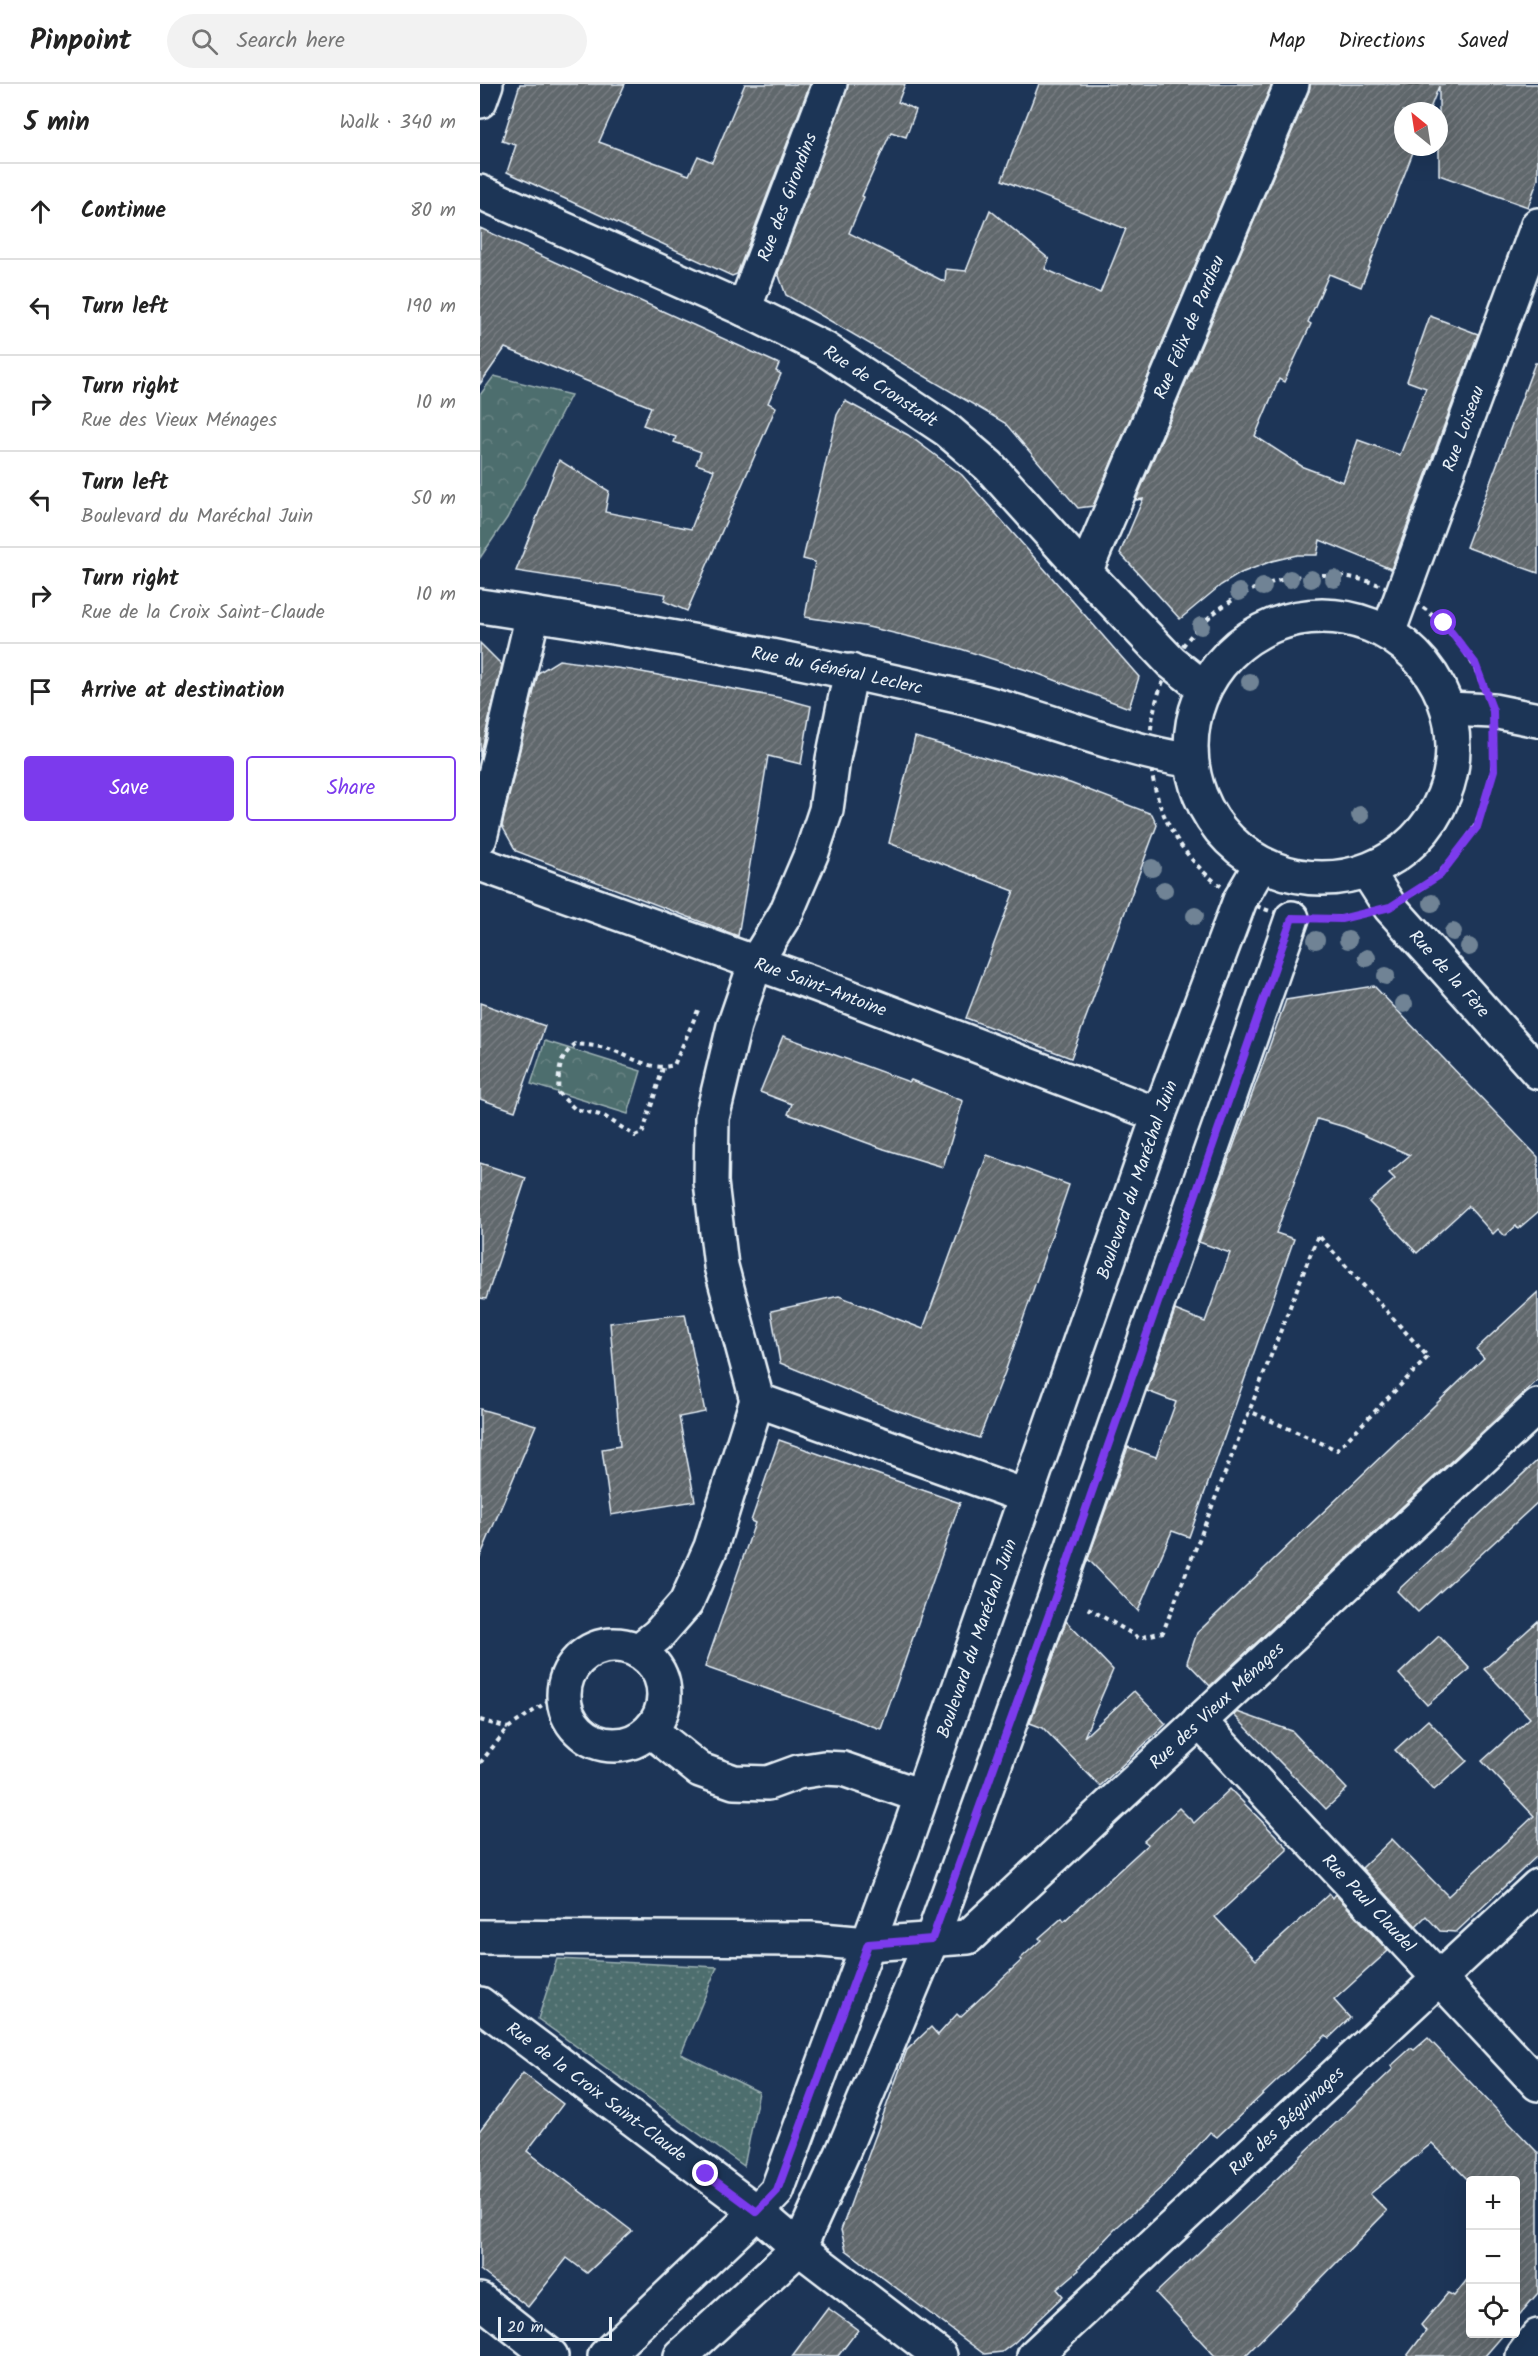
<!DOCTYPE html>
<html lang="en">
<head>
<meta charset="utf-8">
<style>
	body { margin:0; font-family:Kalam,sans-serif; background:#f2f2f2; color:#222 }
	.controls { position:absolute; right:18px; bottom:18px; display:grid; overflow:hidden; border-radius:6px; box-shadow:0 6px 24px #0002 }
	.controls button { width:54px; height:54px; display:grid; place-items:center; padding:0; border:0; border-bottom:2px solid #e0e0e0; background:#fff; color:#222; font:30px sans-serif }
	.compass { position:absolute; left:914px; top:18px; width:54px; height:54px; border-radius:50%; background:#fff; box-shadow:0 6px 24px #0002; rotate:330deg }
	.scale { position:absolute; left:18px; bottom:15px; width:114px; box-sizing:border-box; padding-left:6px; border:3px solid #e8f1f8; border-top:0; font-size:16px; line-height:21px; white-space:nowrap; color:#e8f1f8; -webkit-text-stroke:4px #1d3557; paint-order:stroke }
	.stop { position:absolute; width:18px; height:18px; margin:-14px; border:4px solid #7c3aed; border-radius:50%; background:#fff }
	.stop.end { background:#7c3aed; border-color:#fff; box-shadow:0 2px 6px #0008 }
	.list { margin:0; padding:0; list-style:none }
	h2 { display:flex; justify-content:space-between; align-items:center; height:78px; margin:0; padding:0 24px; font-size:26px }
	h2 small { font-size:20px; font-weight:400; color:#767676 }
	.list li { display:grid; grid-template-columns:39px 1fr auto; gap:18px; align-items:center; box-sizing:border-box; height:96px; padding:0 24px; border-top:2px solid #e0e0e0 }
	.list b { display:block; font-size:22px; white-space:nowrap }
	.list p { margin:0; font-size:20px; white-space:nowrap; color:#767676 }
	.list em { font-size:20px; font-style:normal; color:#767676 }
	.actions { display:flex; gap:12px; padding:18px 24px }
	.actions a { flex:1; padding:14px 0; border:2px solid #7c3aed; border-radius:6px; text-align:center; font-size:21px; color:#7c3aed }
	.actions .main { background:#7c3aed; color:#fff }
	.icon { flex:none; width:33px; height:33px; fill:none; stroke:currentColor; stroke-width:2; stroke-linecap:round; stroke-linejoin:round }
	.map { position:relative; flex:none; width:1058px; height:2272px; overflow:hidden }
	header { display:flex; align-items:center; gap:36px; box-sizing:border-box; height:84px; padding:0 30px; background:#fff; border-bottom:2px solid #e0e0e0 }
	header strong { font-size:28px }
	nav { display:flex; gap:33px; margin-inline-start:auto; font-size:21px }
	.search { width:420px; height:54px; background:#f2f2f2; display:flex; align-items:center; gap:15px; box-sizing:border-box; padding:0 21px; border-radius:33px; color:#767676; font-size:22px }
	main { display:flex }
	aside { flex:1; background:#fff }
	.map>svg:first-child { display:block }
</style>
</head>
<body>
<header>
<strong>Pinpoint</strong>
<div class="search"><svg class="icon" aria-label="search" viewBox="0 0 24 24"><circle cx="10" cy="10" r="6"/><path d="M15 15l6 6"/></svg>Search here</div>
<nav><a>Map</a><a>Directions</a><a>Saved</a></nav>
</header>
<main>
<aside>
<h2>5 min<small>Walk · 340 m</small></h2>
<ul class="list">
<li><svg class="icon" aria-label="ahead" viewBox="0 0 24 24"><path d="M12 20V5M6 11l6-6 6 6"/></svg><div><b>Continue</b></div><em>80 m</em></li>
<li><svg class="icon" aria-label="left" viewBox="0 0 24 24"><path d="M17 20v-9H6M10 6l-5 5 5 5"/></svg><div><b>Turn left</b></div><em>190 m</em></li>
<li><svg class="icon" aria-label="right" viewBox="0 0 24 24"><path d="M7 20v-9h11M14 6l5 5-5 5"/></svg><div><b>Turn right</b><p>Rue des Vieux Ménages</p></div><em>10 m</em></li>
<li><svg class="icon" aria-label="left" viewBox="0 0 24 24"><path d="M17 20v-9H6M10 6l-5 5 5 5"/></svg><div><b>Turn left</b><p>Boulevard du Maréchal Juin</p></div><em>50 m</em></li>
<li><svg class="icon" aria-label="right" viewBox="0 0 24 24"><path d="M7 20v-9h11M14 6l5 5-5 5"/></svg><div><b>Turn right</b><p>Rue de la Croix Saint-Claude</p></div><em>10 m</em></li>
<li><svg class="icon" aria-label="arrive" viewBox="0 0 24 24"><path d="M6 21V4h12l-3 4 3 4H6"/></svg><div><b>Arrive at destination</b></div></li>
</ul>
<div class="actions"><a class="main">Save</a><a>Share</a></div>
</aside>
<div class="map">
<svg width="1058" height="2272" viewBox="0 0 1058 2272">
	<defs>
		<pattern id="grass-dots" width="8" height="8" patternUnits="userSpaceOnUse" patternTransform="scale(1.5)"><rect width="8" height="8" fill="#4e6e6e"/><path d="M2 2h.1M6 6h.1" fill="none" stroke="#688383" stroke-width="1.8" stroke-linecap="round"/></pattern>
		<pattern id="forest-crowns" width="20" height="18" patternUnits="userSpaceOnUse" patternTransform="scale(1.5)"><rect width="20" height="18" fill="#4e6e6e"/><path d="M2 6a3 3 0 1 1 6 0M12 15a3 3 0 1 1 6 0" fill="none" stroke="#688383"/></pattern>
		<pattern id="building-hatch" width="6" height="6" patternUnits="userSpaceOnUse" patternTransform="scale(1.5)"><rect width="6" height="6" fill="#61676c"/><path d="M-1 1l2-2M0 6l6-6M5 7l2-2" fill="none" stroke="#787d82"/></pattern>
	</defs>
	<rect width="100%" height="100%" fill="#1d3557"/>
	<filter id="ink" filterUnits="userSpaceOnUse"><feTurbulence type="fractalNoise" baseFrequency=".0167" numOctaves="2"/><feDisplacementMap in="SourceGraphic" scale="12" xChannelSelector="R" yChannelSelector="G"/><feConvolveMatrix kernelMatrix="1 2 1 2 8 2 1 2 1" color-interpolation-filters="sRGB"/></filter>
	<g filter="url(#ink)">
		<polygon fill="url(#grass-dots)" stroke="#9bb0b3" stroke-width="1.5" points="77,1875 237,1883 201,1970 279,2008 264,2082 58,1935"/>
		<g fill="url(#forest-crowns)" stroke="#9bb0b3" stroke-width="1.5">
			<polygon points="14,292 91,311 27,434 0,474 0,311"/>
			<polygon points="65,957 161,987 148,1030 51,1000"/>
		</g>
		<g fill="url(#building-hatch)" stroke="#e8f1f8" stroke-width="1.5">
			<polygon points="40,0 145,0 119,58 209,91 218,72 232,78 265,0 330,0 257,190 252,192 27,88 36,61 22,57"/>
			<polygon points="368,0 425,0 418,18 436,26 426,53 411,48 382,112 384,113 369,149 465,198 466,185 486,187 510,126 569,175 565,185 620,209 646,145 522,96 559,0 792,0 613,422 598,424 525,339 306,211 298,189"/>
			<polygon points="830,0 1058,0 1058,95 1048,123 959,91 959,2 949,27 923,27 923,63 935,63 881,203 849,190 828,238 831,240 804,298 799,295 775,352 823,383 863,398 878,356 920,371 946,304 927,297 950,232 998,250 911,485 840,456 837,471 817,471 792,477 761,489 741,501 700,535 640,469 663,415 656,416 829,7"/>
			<polygon points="0,144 299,280 296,287 301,290 288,319 296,323 207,527 184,517 186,510 36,487 79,376 129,407 125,428 211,445 234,386 216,380 221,368 194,358 196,353 163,341 171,323 25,264 0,300"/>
			<polygon points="1055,279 1058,279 1058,489 986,463"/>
			<polygon points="365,317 428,351 482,391 659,593 649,624 556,589 481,565 384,542 325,533 335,478 323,475 357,331"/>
			<polygon points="0,559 22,581 0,673"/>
			<polygon points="79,576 151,586 301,614 331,622 321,680 288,672 258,852 36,767 22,742 58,589"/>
			<polygon points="435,653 590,699 672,730 677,741 591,974 486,934 534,807 409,759"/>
			<polygon points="894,902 1058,1073 1058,1128 1038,1145 1036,1142 1025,1152 1018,1145 1013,1150 988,1122 937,1169 889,1118 915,1095 909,1089 930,1071 865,1043 837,1035 796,1149 814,1155 709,1453 692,1447 658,1527 608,1475 648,1363 676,1373 696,1318 667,1307 695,1226 725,1238 750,1169 719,1158 806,916"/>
			<polygon points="0,919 65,942 35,1027 0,1015"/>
			<polygon points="303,952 429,998 431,996 483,1017 463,1083 404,1065 308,1030 312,1020 280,1008"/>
			<polygon points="507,1071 589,1101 525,1288 499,1354 413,1325 300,1279 291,1227 359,1212 443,1245"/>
			<polygon points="0,1079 46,1094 6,1215 0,1214"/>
			<polygon points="1058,1208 1058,1296 730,1602 707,1578 717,1549 1004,1274 996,1265"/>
			<polygon points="205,1230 225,1328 199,1333 215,1417 131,1431 122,1365 140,1362 130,1239"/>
			<polygon points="0,1325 56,1341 0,1473"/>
			<polygon points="299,1356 480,1419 401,1645 225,1583 275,1439 271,1437"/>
			<polygon points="1058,1376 1058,1418 938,1528 917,1507"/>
			<polygon points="586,1537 633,1586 604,1653 654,1607 686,1640 620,1702 563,1644 550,1639"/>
			<polygon points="1058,1537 1058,1771 976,1848 960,1847 946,1832 936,1842 882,1784 912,1755 968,1812 1054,1732 1002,1677 1050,1634 1004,1585"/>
			<polygon points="959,1552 990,1585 947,1621 919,1590"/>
			<polygon points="757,1628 812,1647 867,1705 846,1725 754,1631"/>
			<polygon points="948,1636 987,1677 954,1706 915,1666"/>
			<polygon points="750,1705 807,1763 807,1766 735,1833 776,1876 849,1810 852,1814 855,1810 908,1867 854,1916 870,1934 849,1954 846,1951 737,2053 730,2048 682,2103 637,2143 598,2184 599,2186 577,2205 583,2212 534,2259 522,2268 504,2270 366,2166 361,2146 427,1966 451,1943 458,1951 477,1930 480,1933 542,1876 540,1875 561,1856 559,1854 582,1834 584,1837 668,1760 664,1757 699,1724 714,1739"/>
			<polygon points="948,1954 1058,2069 1058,2209 1035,2236 1035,2097 990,2097 990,2098 952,2059 890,2110 907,2127 765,2272 735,2272 676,2209 913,1985 911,1982 931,1964 934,1966"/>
			<polygon points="43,1989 83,2020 47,2067 152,2147 107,2189 87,2174 48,2223 0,2186 0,2046"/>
			<polygon points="990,2192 990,2250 1024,2250 1005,2272 927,2272 946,2247 941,2241 968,2209 974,2212"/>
			<polygon points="348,2224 378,2246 358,2272 312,2272"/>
		</g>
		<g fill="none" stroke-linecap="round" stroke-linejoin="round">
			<defs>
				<g id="pedestrian">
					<polyline points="371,587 353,675 346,726 332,768 306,829 276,878 254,942 232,1034 231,1098 241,1182 277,1316 545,1412"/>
					<circle cx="134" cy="1611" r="50"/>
					<polyline points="158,1567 178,1551 206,1519 231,1463 277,1316"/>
					<polyline points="170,1646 220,1686 254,1698 288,1699 318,1688 344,1684 363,1685 441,1712"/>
					<polyline points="201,2272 319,2164 362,2070 452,1855 577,1508 812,834"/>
				</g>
				<g id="minor">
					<polyline points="0,17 6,0"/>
					<path id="s1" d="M0,108L264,225L345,265L467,346L509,382L605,488L691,578L724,604"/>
					<path id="s2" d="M264,225L350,0"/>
					<path id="s3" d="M605,488L812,0"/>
					<path id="s4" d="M908,549L1058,141"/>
					<polyline points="0,754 53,530"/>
					<path id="s5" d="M0,780L338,901L679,1031"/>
					<path id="s6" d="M719,1637L1058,2000"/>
					<path id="s7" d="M0,1853L330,1855L388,1860L488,1853L1058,1322"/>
					<path id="s8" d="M0,1920L277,2128L319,2164L460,2272"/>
					<polyline points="0,2216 71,2272"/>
					<path id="s9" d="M125,2272L277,2128L297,2107L423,1765L679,1031L760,816L781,780"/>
					<path id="s10" d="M554,2272L1058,1802"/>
					<polyline points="1043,2272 1058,2252"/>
				</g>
				<g id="secondary">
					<path id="s11" d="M0,522C165,546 328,577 490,615C563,632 632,664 707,676"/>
					<circle cx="842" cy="663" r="131"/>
					<polyline points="968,625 1013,627 1058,636"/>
					<path id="s12" d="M887,787L910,823L1058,988"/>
				</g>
			</defs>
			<use href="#pedestrian" stroke="#e8f1f8" stroke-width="38"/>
			<use href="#minor" stroke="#e8f1f8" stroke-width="38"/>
			<use href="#secondary" stroke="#e8f1f8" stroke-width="38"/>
			<g stroke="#e8f1f8" stroke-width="4" stroke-dasharray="4.5 4.5" stroke-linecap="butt">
				<circle cx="842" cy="663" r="172"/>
				<path d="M183,984L163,1048L155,1052L124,1032L95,1025L78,1009C79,987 78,975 95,960C106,961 119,962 129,965C151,972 170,988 194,981L219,924"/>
				<polyline points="608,1524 659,1554 683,1548 838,1151 948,1273 857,1366 769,1327"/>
				<polyline points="0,1636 28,1644"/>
				<polyline points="0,1679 28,1644 83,1607"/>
			</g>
			<use href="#pedestrian" stroke="#1d3557" stroke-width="33"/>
			<use href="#minor" stroke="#1d3557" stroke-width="33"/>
			<use href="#secondary" stroke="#1d3557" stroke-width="33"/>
		</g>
		<g fill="#6f8395">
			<circle cx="810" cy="495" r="9"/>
			<circle cx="831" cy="495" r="9"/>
			<circle cx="854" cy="495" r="9"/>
			<circle cx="783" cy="503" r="9"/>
			<circle cx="759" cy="508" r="9"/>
			<circle cx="721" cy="542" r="9"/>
			<circle cx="770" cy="598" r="9"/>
			<circle cx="880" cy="731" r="9"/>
			<circle cx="672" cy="784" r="9"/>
			<circle cx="684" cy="806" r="9"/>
			<circle cx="952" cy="819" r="9"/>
			<circle cx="715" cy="832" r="9"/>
			<circle cx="973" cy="848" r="9"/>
			<circle cx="836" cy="856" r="9"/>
			<circle cx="868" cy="856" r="9"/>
			<circle cx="989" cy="863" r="9"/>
			<circle cx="887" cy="874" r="9"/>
			<circle cx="906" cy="892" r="9"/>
			<circle cx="924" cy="920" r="9"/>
		</g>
	</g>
	<g fill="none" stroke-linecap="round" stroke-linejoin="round" filter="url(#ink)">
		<polyline stroke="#7c3aed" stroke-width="8" points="226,2090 277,2128 297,2107 388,1860 452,1855 577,1508 812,834 861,835 910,823 960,791 997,743 1014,686 1013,627 995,579 964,539"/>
	</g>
	<g text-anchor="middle" stroke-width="4.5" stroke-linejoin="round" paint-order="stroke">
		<g font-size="18" fill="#e8f1f8" stroke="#1d3557">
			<text dy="6" stroke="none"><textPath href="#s2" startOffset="120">Rue des Girondins</textPath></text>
			<text dy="6" stroke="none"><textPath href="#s3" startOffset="266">Rue Félix de Pardieu</textPath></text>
			<text dy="6" stroke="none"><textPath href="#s1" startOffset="446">Rue de Cronstadt</textPath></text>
			<text dy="6" stroke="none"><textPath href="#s4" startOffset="218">Rue Loiseau</textPath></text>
			<text dy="6" stroke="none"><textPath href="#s11" startOffset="363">Rue du Général Leclerc</textPath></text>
			<text dy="6" stroke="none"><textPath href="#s12" startOffset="132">Rue de la Fère</textPath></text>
			<text dy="6" stroke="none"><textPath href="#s5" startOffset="362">Rue Saint-Antoine</textPath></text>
			<text dy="6" stroke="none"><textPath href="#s9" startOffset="1312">Boulevard du Maréchal Juin</textPath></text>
			<text dy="6" stroke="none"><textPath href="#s9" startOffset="826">Boulevard du Maréchal Juin</textPath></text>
			<text dy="6" stroke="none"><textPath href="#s7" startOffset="828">Rue des Vieux Ménages</textPath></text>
			<text dy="6" stroke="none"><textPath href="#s6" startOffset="249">Rue Paul Claudel</textPath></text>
			<text dy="6" stroke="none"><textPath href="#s8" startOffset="146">Rue de la Croix Saint-Claude</textPath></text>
			<text dy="6" stroke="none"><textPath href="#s10" startOffset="345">Rue des Béguinages</textPath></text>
		</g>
	</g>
</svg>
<div class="controls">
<button>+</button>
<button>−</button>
<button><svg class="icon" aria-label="locate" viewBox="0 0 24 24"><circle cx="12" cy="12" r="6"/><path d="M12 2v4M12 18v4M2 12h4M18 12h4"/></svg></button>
</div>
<svg class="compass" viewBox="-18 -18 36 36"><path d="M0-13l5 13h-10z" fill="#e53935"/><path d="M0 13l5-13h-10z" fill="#767676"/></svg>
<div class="scale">20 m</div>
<div class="stop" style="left:964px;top:539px"></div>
<div class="stop end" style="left:226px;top:2090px"></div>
</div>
</main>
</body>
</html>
